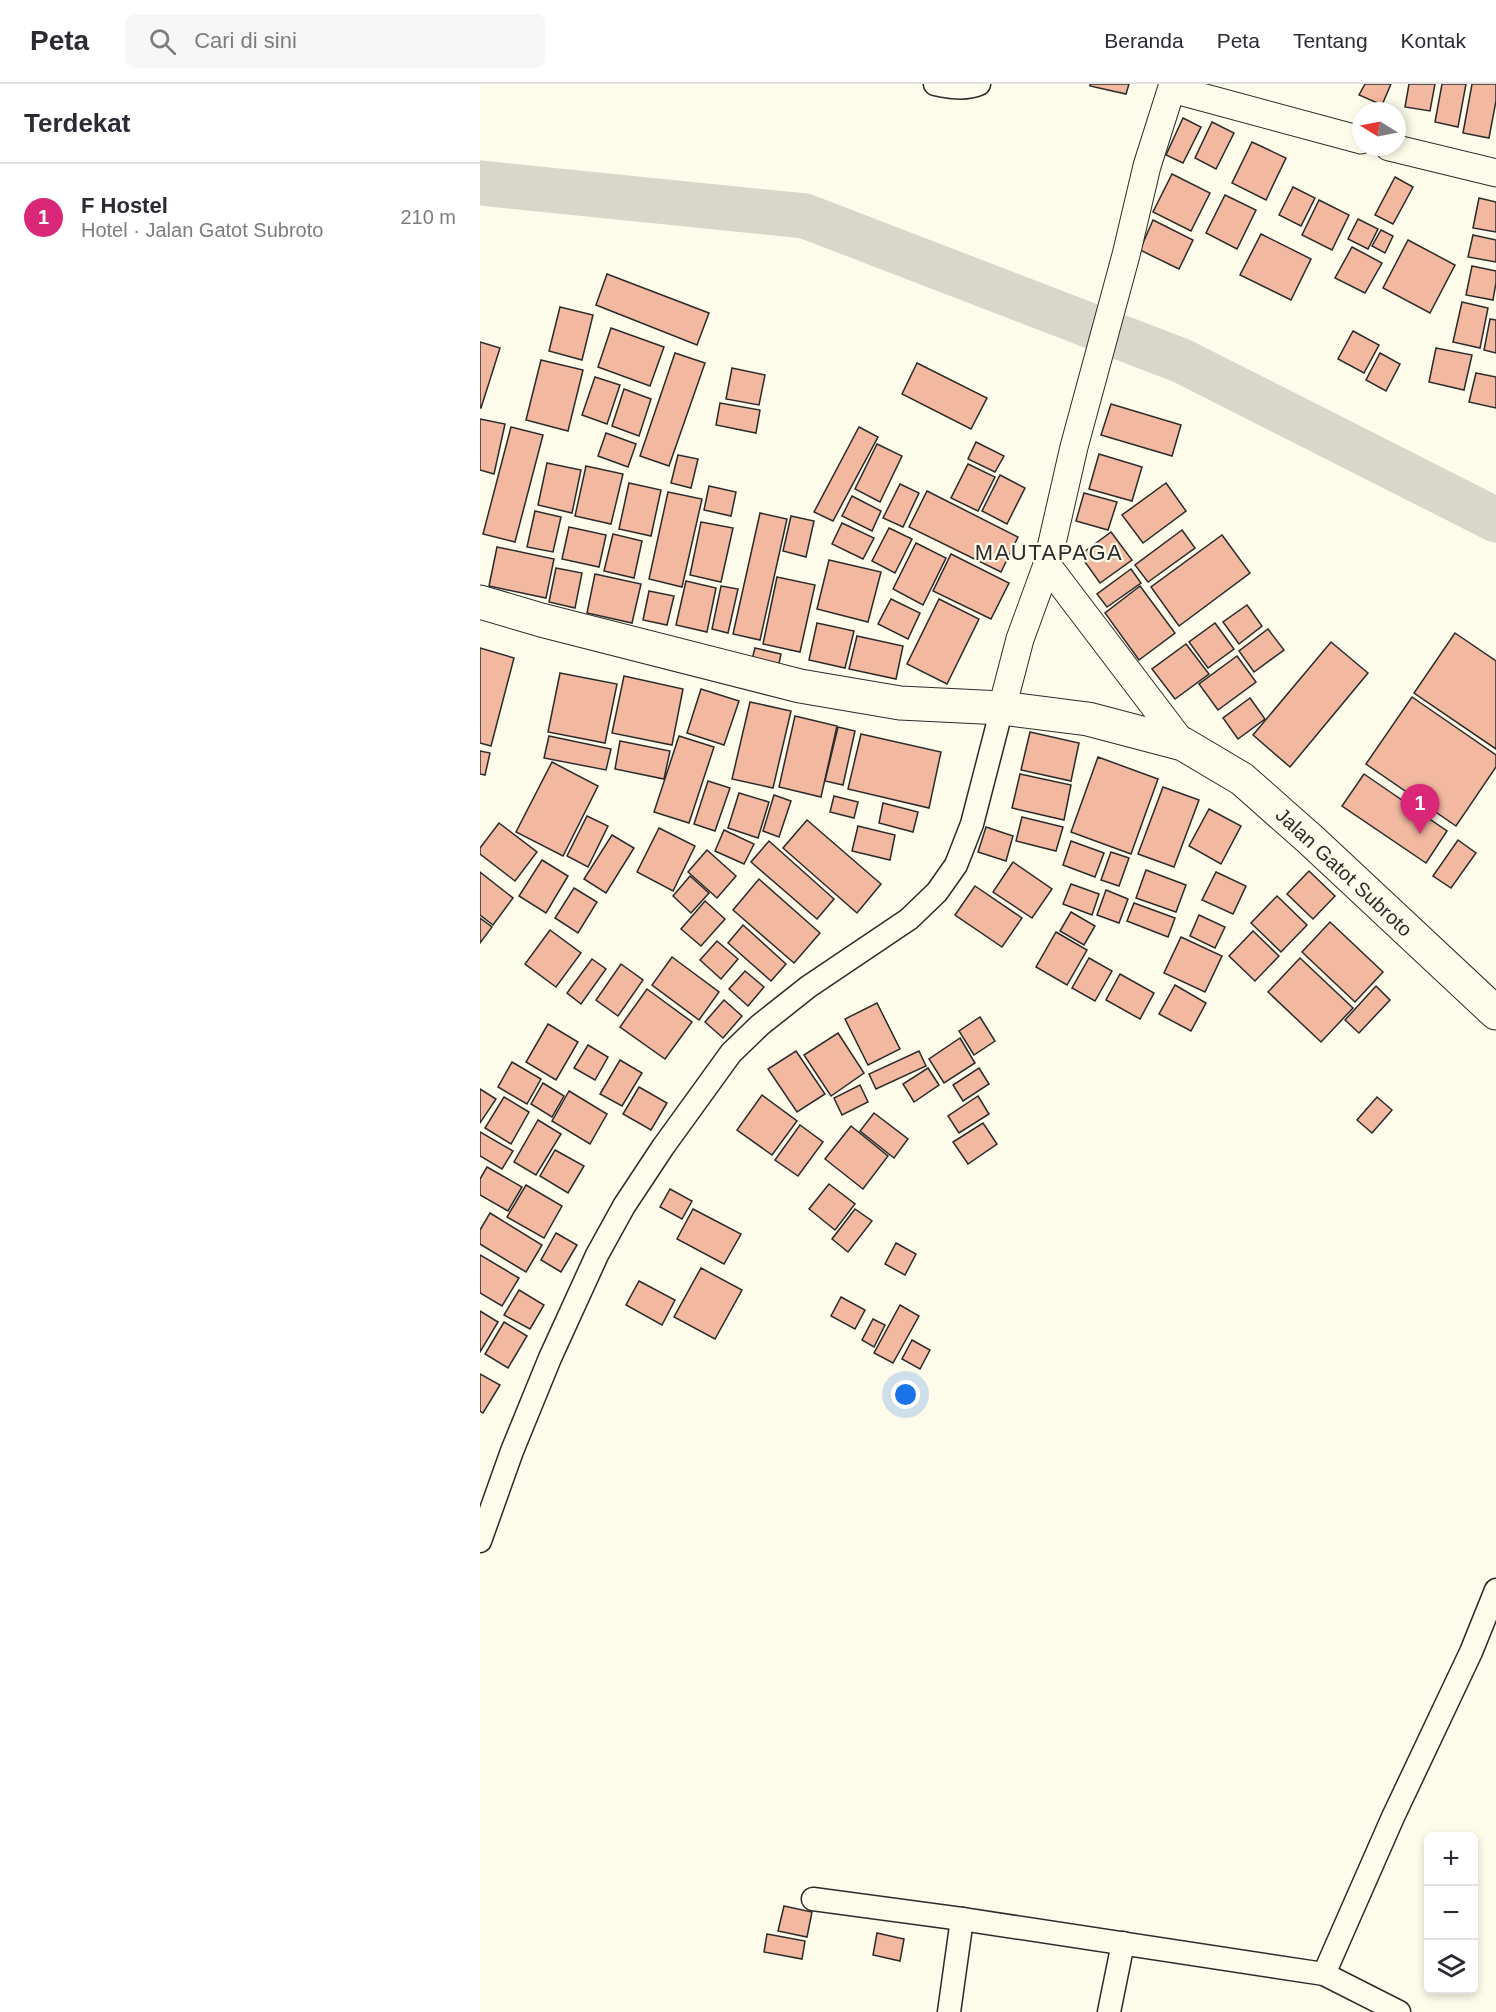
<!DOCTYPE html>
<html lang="id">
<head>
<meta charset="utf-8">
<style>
	body { margin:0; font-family:Helvetica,sans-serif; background:#f7f7f7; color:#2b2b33 }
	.controls { position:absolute; right:18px; bottom:18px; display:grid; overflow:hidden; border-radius:9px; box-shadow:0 3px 9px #0003 }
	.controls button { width:54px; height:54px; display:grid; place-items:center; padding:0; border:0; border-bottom:2px solid #e1e1e2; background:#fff; color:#2b2b33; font:30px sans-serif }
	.compass { position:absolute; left:872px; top:18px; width:54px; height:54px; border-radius:50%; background:#fff; box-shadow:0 3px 9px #0003; rotate:280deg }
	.you { position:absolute; left:426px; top:1311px; width:21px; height:21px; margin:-15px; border:4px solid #fff; border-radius:50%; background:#1a73e8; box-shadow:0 0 0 9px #1a73e833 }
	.badge { display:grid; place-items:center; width:39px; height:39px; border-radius:50%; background:#db2777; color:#fff; font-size:20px; font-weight:700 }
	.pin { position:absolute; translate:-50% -50px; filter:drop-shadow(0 2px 3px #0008) }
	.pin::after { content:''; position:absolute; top:32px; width:21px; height:18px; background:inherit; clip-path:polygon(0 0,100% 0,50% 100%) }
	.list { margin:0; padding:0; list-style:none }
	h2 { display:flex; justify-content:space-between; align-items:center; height:78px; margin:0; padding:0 24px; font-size:26px }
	h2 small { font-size:20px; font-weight:400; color:#7c7c81 }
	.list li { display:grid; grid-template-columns:39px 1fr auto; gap:18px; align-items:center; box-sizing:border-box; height:108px; padding:0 24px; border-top:2px solid #e1e1e2 }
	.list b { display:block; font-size:22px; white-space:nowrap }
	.list p { margin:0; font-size:20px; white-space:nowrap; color:#7c7c81 }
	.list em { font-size:20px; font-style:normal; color:#7c7c81 }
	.icon { flex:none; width:33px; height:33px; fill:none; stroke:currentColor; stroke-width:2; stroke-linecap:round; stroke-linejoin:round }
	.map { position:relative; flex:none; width:1016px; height:1928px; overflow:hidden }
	header { display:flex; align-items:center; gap:36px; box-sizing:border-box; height:84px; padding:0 30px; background:#fff; border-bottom:2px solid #e1e1e2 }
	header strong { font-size:28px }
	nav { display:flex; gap:33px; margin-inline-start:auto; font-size:21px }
	.search { width:420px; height:54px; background:#f7f7f7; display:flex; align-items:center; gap:15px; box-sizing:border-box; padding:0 21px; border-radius:9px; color:#7c7c81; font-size:22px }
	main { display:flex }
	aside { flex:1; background:#fff }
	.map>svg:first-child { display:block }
</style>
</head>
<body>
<header>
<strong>Peta</strong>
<div class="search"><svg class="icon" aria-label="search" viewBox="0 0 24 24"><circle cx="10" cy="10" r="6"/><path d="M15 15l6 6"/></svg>Cari di sini</div>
<nav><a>Beranda</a><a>Peta</a><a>Tentang</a><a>Kontak</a></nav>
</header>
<main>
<aside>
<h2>Terdekat<small></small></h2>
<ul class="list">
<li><span class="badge">1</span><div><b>F Hostel</b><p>Hotel · Jalan Gatot Subroto</p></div><em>210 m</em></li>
</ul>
</aside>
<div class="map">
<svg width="1016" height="1928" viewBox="0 0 1016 1928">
	<rect width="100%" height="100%" fill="#fdfbea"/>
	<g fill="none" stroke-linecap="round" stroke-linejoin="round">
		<polyline stroke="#d8d7c9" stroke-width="45" points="0,99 325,132 702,277 1016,436"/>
	</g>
	<g fill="#f2b8a0" stroke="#2b2b2b" stroke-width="1.5">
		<polygon points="610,0 649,0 646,10 610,2"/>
		<polygon points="885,0 911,0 902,21 879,11"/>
		<polygon points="929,0 955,0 950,27 925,23"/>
		<polygon points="962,0 986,0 978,43 955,38"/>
		<polygon points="992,0 1016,0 1016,17 1009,54 983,49"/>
		<polygon points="703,34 721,43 703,79 686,71"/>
		<polygon points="732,38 754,49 736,85 715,74"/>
		<polygon points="772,58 806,74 786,116 752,99"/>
		<polygon points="692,90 730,109 711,147 673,128"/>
		<polygon points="915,93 933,103 913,140 895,131"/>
		<polygon points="813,103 835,114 821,142 799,131"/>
		<polygon points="745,111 776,126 757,165 726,149"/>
		<polygon points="999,114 1016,118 1016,148 993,144"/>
		<polygon points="839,116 869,131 852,166 822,151"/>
		<polygon points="878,135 898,145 888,165 868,155"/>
		<polygon points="673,136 713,156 699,185 660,166"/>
		<polygon points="901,146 913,152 905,169 892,162"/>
		<polygon points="781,150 831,175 811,216 760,191"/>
		<polygon points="993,151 1016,156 1016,178 988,173"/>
		<polygon points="928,156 975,181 950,229 903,204"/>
		<polygon points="872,163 902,179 885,209 855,194"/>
		<polygon points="992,182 1016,187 1016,199 1013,216 986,211"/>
		<polygon points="127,190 229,229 217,261 116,221"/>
		<polygon points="982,218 1008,224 1000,264 973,258"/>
		<polygon points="80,223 113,231 102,276 69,267"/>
		<polygon points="1010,235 1016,236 1016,269 1004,266"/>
		<polygon points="131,244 184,263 170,302 118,283"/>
		<polygon points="873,247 899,261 884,289 858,275"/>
		<polygon points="0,258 20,264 1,324 0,324"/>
		<polygon points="956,264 992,271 984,306 949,298"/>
		<polygon points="195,269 225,279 189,382 160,372"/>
		<polygon points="900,269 920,280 906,307 886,296"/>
		<polygon points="61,276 103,286 88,347 46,336"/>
		<polygon points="437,279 507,314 491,345 422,310"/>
		<polygon points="252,284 285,291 279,321 246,315"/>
		<polygon points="996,289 1016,293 1016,324 989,318"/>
		<polygon points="115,293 140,301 127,340 102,331"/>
		<polygon points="144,305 171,315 159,352 132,342"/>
		<polygon points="240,319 280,326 276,349 236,341"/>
		<polygon points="631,320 701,341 692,372 621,351"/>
		<polygon points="0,335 25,340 14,390 0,386"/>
		<polygon points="31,343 63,351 35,458 3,450"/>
		<polygon points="379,343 398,353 353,437 334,428"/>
		<polygon points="126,349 156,360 148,383 118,372"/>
		<polygon points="496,358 524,372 515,388 488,375"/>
		<polygon points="397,360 422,372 400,418 375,405"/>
		<polygon points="619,370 662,383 652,417 609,405"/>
		<polygon points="198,371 218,375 211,404 191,399"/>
		<polygon points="67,379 101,386 92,429 58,421"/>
		<polygon points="488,380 515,393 498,427 471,414"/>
		<polygon points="106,382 143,390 131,440 95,432"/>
		<polygon points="520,391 545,404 527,440 502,427"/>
		<polygon points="149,399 181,406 171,452 139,445"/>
		<polygon points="686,399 706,427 663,459 642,431"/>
		<polygon points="420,400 439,409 423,443 403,434"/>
		<polygon points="229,402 256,408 251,432 224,426"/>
		<polygon points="447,407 538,453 521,488 429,443"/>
		<polygon points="188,408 222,415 202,503 169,495"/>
		<polygon points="604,409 637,418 628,446 596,437"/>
		<polygon points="372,412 401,427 392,447 362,432"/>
		<polygon points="55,427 81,433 73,468 47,463"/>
		<polygon points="280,429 307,435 280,556 253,550"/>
		<polygon points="311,432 334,437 326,473 303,467"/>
		<polygon points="221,438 253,444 241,498 210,491"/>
		<polygon points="362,439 394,454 383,475 352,460"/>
		<polygon points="89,443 126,451 119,483 82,475"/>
		<polygon points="409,444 432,455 415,489 392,477"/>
		<polygon points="702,446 715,464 668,498 655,481"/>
		<polygon points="631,448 652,476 620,499 600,471"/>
		<polygon points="133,450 162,457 154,494 124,487"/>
		<polygon points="742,451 770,489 699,542 671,503"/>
		<polygon points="436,459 466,474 443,521 413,505"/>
		<polygon points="17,463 74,475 66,514 9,502"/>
		<polygon points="471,470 529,499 511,535 453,507"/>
		<polygon points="349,476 401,488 388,538 337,525"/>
		<polygon points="76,484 102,489 95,524 69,518"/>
		<polygon points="651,485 661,499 627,523 617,510"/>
		<polygon points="115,490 161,500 152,539 107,529"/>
		<polygon points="297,493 335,501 320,568 283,560"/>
		<polygon points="206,497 236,504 227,548 196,541"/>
		<polygon points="241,502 258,505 248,549 232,545"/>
		<polygon points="660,502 695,549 659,576 625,529"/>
		<polygon points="169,507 194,512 187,541 163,536"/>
		<polygon points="411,515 440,529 428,555 398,540"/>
		<polygon points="459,515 499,535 467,600 427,580"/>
		<polygon points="767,521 782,542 759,560 743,538"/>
		<polygon points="337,539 374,547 365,584 329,576"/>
		<polygon points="735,539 754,565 728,584 709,558"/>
		<polygon points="788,545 804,566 774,588 759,567"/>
		<polygon points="975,549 1016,577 1016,665 934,609"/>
		<polygon points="377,552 423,562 416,595 369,585"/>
		<polygon points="851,558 888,589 810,683 773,651"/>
		<polygon points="706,560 729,590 695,615 672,585"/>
		<polygon points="0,564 34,574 11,662 0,659"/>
		<polygon points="275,564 301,570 297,589 270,583"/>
		<polygon points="757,572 776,598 738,626 719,600"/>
		<polygon points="80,589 137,600 125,659 68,648"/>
		<polygon points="144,592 203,605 192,661 132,649"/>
		<polygon points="221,605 259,617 244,661 207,649"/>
		<polygon points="932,613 1016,671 1016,683 976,742 886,680"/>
		<polygon points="770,614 785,635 758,655 743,634"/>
		<polygon points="270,618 311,627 293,704 252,695"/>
		<polygon points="315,632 357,642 341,713 299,703"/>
		<polygon points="358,643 375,647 363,701 345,697"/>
		<polygon points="550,648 599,659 591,697 541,686"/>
		<polygon points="381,650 461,668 449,724 368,705"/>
		<polygon points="69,652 131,665 126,686 64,674"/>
		<polygon points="199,652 234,663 209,739 174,728"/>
		<polygon points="140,657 190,667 184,695 135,685"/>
		<polygon points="0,667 10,669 5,691 0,690"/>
		<polygon points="618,673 678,695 651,770 591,748"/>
		<polygon points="72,678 118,702 83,772 36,748"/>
		<polygon points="540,690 591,701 584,736 532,724"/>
		<polygon points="884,690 967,747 946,779 862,722"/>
		<polygon points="228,697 250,704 235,747 214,740"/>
		<polygon points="683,703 719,716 694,783 658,770"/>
		<polygon points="259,709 289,718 278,754 248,744"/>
		<polygon points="294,711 311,717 299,753 283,747"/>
		<polygon points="354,712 378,718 374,734 350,728"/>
		<polygon points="403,719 438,728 433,748 399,739"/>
		<polygon points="729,725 761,742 741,780 709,762"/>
		<polygon points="107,732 128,742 108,783 87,772"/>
		<polygon points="542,733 583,743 576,767 536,757"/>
		<polygon points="327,736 401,800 377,829 303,764"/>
		<polygon points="19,739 57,768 35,797 0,770 0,764"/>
		<polygon points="378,742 415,751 410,776 372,767"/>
		<polygon points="506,743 533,752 526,777 498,768"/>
		<polygon points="179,744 215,762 193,807 157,788"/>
		<polygon points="244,746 274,760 264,780 235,767"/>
		<polygon points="132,751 154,764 126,809 104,795"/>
		<polygon points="978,756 996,769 971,804 953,792"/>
		<polygon points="289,757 354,815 337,835 271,778"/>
		<polygon points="591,757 624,769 615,793 583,781"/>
		<polygon points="227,766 256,792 237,814 208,788"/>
		<polygon points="631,768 649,774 639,802 621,796"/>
		<polygon points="62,776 88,792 66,829 39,812"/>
		<polygon points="533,778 572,805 552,834 513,808"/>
		<polygon points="666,786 706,801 696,828 656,814"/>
		<polygon points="829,787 855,812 833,835 807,810"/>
		<polygon points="0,788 33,814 13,841 0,831"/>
		<polygon points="736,788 766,802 753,830 722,816"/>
		<polygon points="210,792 229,809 211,829 193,812"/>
		<polygon points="279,795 340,849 314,879 253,826"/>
		<polygon points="591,800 619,810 612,831 583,820"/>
		<polygon points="495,802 542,834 522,863 475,831"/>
		<polygon points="94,804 117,818 98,849 75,834"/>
		<polygon points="626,806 648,815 639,839 617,831"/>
		<polygon points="797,812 827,841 801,868 771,839"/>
		<polygon points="225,817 245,835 221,862 201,845"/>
		<polygon points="654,819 695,834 688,853 647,837"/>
		<polygon points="591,828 615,842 604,861 580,847"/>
		<polygon points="719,831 745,843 735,864 710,852"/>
		<polygon points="0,834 12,843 0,859"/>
		<polygon points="850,838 903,888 875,918 822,868"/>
		<polygon points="263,841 306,880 291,897 248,859"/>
		<polygon points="70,846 101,869 76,903 45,880"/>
		<polygon points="773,847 799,872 775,897 749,872"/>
		<polygon points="576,848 607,866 587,901 556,883"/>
		<polygon points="701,853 742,872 725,908 684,889"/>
		<polygon points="237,857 258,875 241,895 220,876"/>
		<polygon points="192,873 239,908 219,936 172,901"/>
		<polygon points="609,874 632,887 615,917 592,904"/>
		<polygon points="820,874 873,924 841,958 788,908"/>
		<polygon points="112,875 126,885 101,920 87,909"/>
		<polygon points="141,880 163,896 138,932 116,916"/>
		<polygon points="265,887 284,903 268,922 249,905"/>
		<polygon points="640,890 674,909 660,935 626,916"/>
		<polygon points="695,901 726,919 711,947 679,930"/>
		<polygon points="896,902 910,916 879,949 865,936"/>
		<polygon points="167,905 212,938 185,975 140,943"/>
		<polygon points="244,916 262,932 243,954 225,938"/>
		<polygon points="397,919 420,965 388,981 365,935"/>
		<polygon points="500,933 515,957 494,971 479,947"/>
		<polygon points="68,940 98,958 76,996 46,978"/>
		<polygon points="358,949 384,989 351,1012 324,971"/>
		<polygon points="480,954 495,979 464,999 449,975"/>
		<polygon points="108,961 128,973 115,996 94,984"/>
		<polygon points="316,967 345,1010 317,1028 288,985"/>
		<polygon points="439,967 446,982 396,1005 389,990"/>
		<polygon points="140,976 162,989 142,1022 120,1010"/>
		<polygon points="32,978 61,995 47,1020 18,1003"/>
		<polygon points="448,984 459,1001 434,1018 423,1000"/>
		<polygon points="499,984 509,1000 483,1017 473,1001"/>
		<polygon points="63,999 84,1012 72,1033 51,1020"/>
		<polygon points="380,1001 388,1018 362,1031 354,1014"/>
		<polygon points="159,1003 187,1019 171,1046 143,1030"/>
		<polygon points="0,1005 16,1015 0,1039"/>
		<polygon points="89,1007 127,1030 110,1060 72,1037"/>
		<polygon points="282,1011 317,1037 292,1071 257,1046"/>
		<polygon points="498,1012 509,1030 479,1049 468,1032"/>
		<polygon points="24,1013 49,1028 31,1060 5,1044"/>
		<polygon points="897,1013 912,1026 892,1049 877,1036"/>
		<polygon points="394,1029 428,1055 414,1074 380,1047"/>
		<polygon points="58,1036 81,1050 56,1091 34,1078"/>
		<polygon points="503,1039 517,1060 488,1080 473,1058"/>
		<polygon points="320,1041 343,1058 318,1092 295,1076"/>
		<polygon points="371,1042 408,1072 383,1105 345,1075"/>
		<polygon points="0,1048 33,1067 22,1085 0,1072"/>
		<polygon points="75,1066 104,1082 88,1109 60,1092"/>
		<polygon points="7,1083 42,1103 28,1127 0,1111 0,1095"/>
		<polygon points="349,1100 375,1120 355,1146 329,1125"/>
		<polygon points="46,1101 82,1122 64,1154 27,1133"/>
		<polygon points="190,1105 212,1117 202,1135 180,1123"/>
		<polygon points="213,1125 261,1150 244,1180 197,1155"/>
		<polygon points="375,1125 392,1137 368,1168 352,1155"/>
		<polygon points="10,1129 62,1161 46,1188 0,1160 0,1146"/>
		<polygon points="76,1149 97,1161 81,1188 61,1176"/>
		<polygon points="416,1159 436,1170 425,1191 405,1180"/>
		<polygon points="0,1171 39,1194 22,1222 0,1209"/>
		<polygon points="221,1184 262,1206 235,1255 194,1233"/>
		<polygon points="159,1197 195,1216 182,1241 146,1221"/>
		<polygon points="39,1206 64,1221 50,1245 24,1231"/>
		<polygon points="361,1213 385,1226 375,1245 351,1232"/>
		<polygon points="420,1221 439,1232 413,1279 394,1269"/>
		<polygon points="0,1227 18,1238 0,1268"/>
		<polygon points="393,1235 405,1241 394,1263 382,1256"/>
		<polygon points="24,1238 47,1252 28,1284 5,1270"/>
		<polygon points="432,1256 450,1266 440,1285 422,1275"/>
		<polygon points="0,1290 20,1301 3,1329 0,1327"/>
		<polygon points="304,1822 332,1828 327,1853 298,1847"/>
		<polygon points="397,1849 424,1855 420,1877 393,1871"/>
		<polygon points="287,1850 325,1857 322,1875 284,1868"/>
	</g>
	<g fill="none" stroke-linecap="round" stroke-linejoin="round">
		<defs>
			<g id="minor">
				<path d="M455,0C469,3 485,6 499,0"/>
				<polyline points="0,1457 32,1367 70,1274 117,1171 144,1122 183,1063 251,969 280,941 328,903 429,835 457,808 476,781 492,740 522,624"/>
				<polyline points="333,1815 482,1835 844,1890 919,1928"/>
				<polyline points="844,1890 913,1733 991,1568 1016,1506"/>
				<polyline points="469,1928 482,1835"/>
				<polyline points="629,1928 643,1859"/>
			</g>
			<g id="tertiary">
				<polyline points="692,5 881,56"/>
				<polyline points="909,63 1016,89"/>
				<polyline points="567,481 703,660"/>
				<polyline points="522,624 540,555 567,481 594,363 646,171 667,82 693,0"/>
			</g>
			<polyline id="trunk" points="0,518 61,536 320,602 420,619 522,624 608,635 703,660 762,695 831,756 1016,929"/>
		</defs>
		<use href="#minor" stroke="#2b2b2b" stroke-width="25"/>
		<use href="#tertiary" stroke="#2b2b2b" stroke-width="29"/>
		<use href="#trunk" stroke="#2b2b2b" stroke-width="35"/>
		<use href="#minor" stroke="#fdfbea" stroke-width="22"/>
		<use href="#tertiary" stroke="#fdfbea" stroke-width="27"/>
		<use href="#trunk" stroke="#fdfbea" stroke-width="33"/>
	</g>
	<g text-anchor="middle" stroke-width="4.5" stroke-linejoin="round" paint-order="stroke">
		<g font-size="20" fill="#2b2b2b" stroke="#fdfbea">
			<text transform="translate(864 788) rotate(43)" y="7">Jalan Gatot Subroto</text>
		</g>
		<g font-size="22" letter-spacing="1.5" fill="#2b2b2b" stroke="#fdfbea">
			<text x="569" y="476">MAUTAPAGA</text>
		</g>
	</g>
</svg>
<div class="controls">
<button>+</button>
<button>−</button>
<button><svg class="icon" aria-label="layers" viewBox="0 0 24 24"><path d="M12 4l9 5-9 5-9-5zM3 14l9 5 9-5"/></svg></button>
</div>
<svg class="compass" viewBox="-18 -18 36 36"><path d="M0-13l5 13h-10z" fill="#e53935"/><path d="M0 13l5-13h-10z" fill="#7c7c81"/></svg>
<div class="you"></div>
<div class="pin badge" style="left:940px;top:750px">1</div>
</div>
</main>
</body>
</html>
